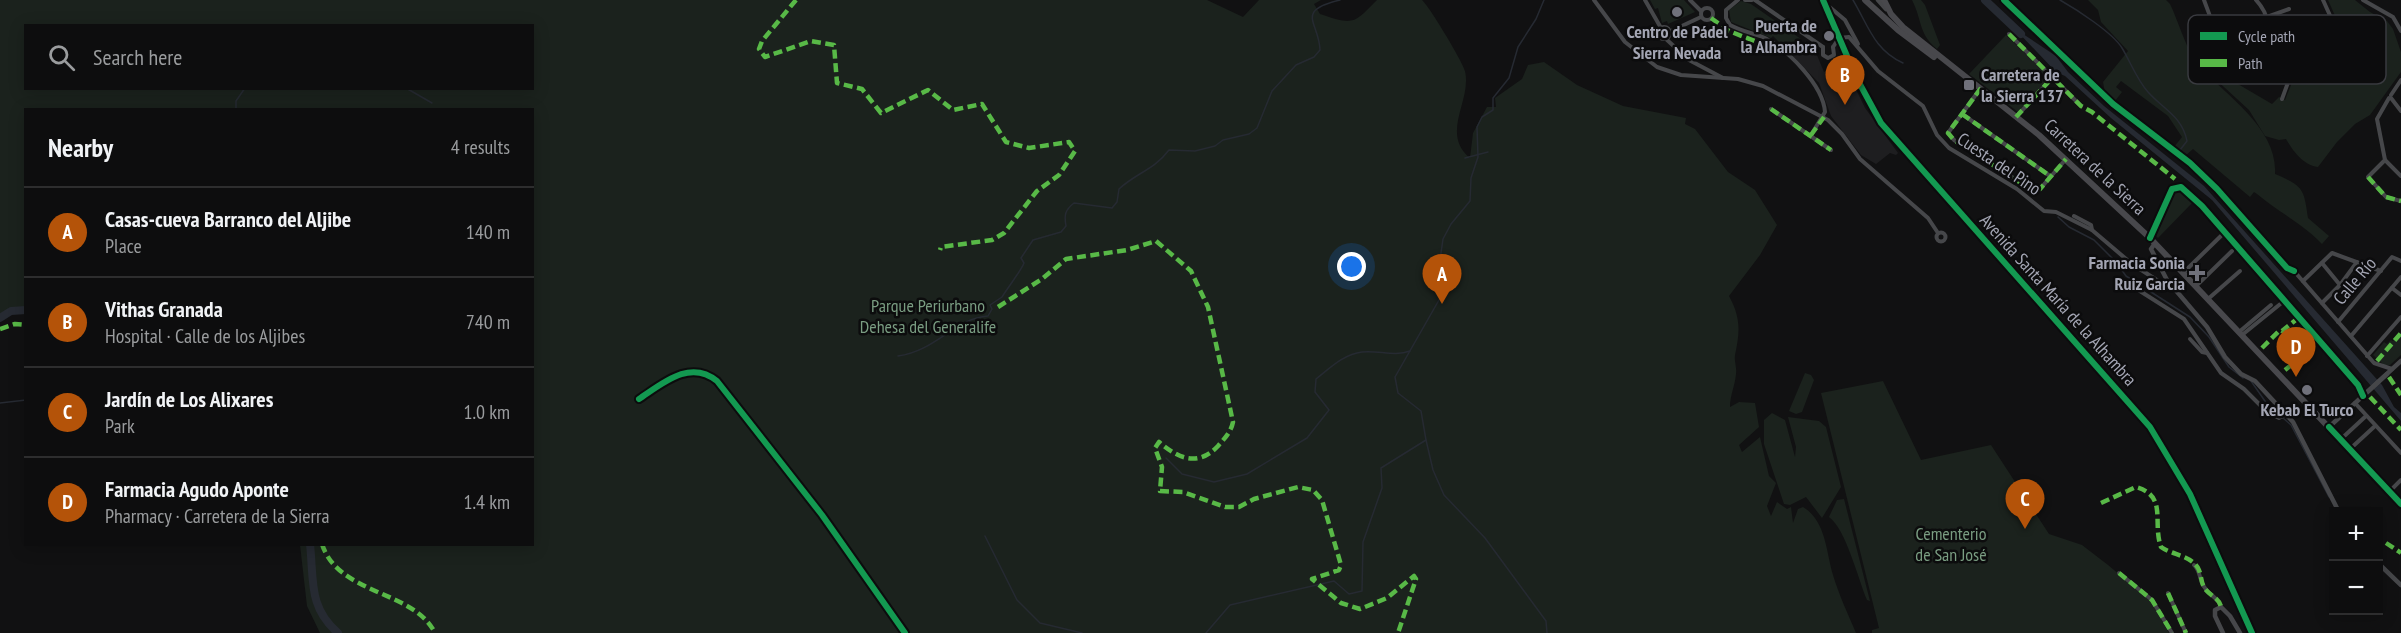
<!DOCTYPE html>
<html lang="en">
<head>
<meta charset="utf-8">
<style>
	body { margin:0; font-family:"PT Sans Narrow",sans-serif; background:#1b1b1c; color:#f1f3f6 }
	.controls { position:absolute; right:18px; bottom:18px; display:grid; overflow:hidden; border-radius:0px; box-shadow:0 3px 15px #0003 }
	.controls button { width:54px; height:54px; display:grid; place-items:center; padding:0; border:0; border-bottom:2px solid #2d2d2e; background:#0d0d0e; color:#f1f3f6; font:30px sans-serif }
	.you { position:absolute; left:1352px; top:267px; width:21px; height:21px; margin:-15px; border:4px solid #fff; border-radius:50%; background:#1a73e8; box-shadow:0 0 0 9px #1a73e833 }
	.badge { display:grid; place-items:center; width:39px; height:39px; border-radius:50%; background:#b45309; color:#fff; font-size:20px; font-weight:700 }
	.pin { position:absolute; translate:-50% -50px; filter:drop-shadow(0 2px 3px #0008) }
	.pin::after { content:''; position:absolute; top:32px; width:21px; height:18px; background:inherit; clip-path:polygon(0 0,100% 0,50% 100%) }
	.list { margin:0; padding:0; list-style:none }
	h2 { display:flex; justify-content:space-between; align-items:center; height:78px; margin:0; padding:0 24px; font-size:26px }
	h2 small { font-size:20px; font-weight:400; color:#9a9c9e }
	.list li { display:grid; grid-template-columns:39px 1fr auto; gap:18px; align-items:center; box-sizing:border-box; height:90px; padding:0 24px; border-top:2px solid #2d2d2e }
	.list b { display:block; font-size:22px; white-space:nowrap }
	.list p { margin:0; font-size:20px; white-space:nowrap; color:#9a9c9e }
	.list em { font-size:20px; font-style:normal; color:#9a9c9e }
	.icon { flex:none; width:33px; height:33px; fill:none; stroke:currentColor; stroke-width:2; stroke-linecap:round; stroke-linejoin:round }
	.map { position:relative; flex:none; width:2401px; height:633px; overflow:hidden }
	.search { position:absolute; background:#0d0d0e; box-shadow:0 3px 15px #0003; left:24px; top:24px; width:510px; height:66px; display:flex; align-items:center; gap:15px; box-sizing:border-box; padding:0 21px; border-radius:0px; color:#9a9c9e; font-size:22px }
	.panel { position:absolute; background:#0d0d0e; box-shadow:0 3px 15px #0003; left:24px; top:108px; width:510px; height:438px; border-radius:0px }
	.map>svg:first-child { display:block }
</style>
</head>
<body>
<div class="map">
<svg width="2401" height="633" viewBox="0 0 2401 633">
	<rect width="100%" height="100%" fill="#111112"/>
	<polygon fill="#1e1e20" points="1805,41 1814,48 1824,72 1843,63 1865,108 1898,153 1896,155 1890,153 1876,164 1861,155 1831,116 1819,83 1793,56"/>
	<g fill="#1b221d" fill-rule="evenodd">
		<path d="M0,0H1207L1243,17L1259,0H1321L1314,4L1320,14C1355,26 1354,23 1377,0H1422C1429,6 1463,62 1465,71C1472,101 1440,133 1470,158L1473,133L1487,107H1496L1495,98L1522,79L1528,65L1544,62L1577,85L1623,106L1686,118L1685,124L1695,129L1728,172L1755,190L1777,225L1760,255L1729,296C1741,318 1740,332 1735,355C1734,361 1737,368 1736,374C1735,386 1730,395 1730,407L1739,402L1755,403L1759,427L1739,445L1742,452L1760,437L1769,476L1776,483L1767,506L1771,516L1777,502L1787,509L1791,507L1793,523L1798,509L1803,507C1826,521 1826,551 1833,575C1839,595 1848,614 1856,633H320L307,606L300,545L532,544V110H26L25,310L0,318ZM26,26H532V88H26Z"/>
		<polygon points="1650,0 1684,0 1695,12 1668,24 1667,21 1662,23 1658,8 1655,9"/>
		<path d="M1912,0H1921L1925,5L1940,45L1937,49C1918,33 1923,22 1912,0Z"/>
		<path d="M2088,0H2166L2170,4C2178,20 2188,55 2200,67C2227,96 2278,129 2275,174C2303,186 2304,188 2308,218L2329,236L2322,244C2302,223 2278,212 2257,194L2254,192L2250,197L2193,149L2185,156L2174,147L2182,137L2168,116L2121,81L2116,87L2122,92L2115,101L2105,93L2103,82L2128,51L2101,22L2098,10Z"/>
		<path d="M2328,0H2355L2370,12L2387,21L2393,29L2401,52V72L2370,115L2355,124L2337,142L2318,167C2303,165 2293,151 2286,139L2279,140L2265,136L2249,110L2200,65L2202,59L2214,70L2272,104L2279,97L2285,100L2293,80L2311,51L2336,30V18Z"/>
		<polygon points="1741,1 1751,4 1801,39 1800,41 1803,43 1793,56 1773,36 1771,38 1731,22 1729,10"/>
		<polygon points="2006,35 2050,77 2018,112 1969,74"/>
		<polygon points="2176,190 2179,190 2193,202 2158,238 2156,236"/>
		<polygon points="2401,332 2401,355 2390,365 2384,365 2373,355 2384,342 2387,344 2391,340 2393,341"/>
		<polygon points="1805,373 1811,375 1814,380 1802,412 1796,414 1789,411"/>
		<polygon points="1883,381 1921,460 1991,445 2049,534 2082,545 2108,565 2151,601 2169,633 1872,633 1872,630 1879,628 1821,393"/>
		<polygon points="1772,413 1785,420 1795,457 1796,447 1788,417 1819,421 1826,427 1841,487 1822,518 1806,497 1790,505 1784,504 1764,444 1764,420"/>
		<path d="M1844,499L1870,601L1867,600C1858,579 1846,529 1829,517L1837,500Z"/>
	</g>
	<polygon fill="#262a32" points="2014,28 2056,56 2068,72 2104,106 2204,186 2382,385 2394,407 2401,413 2401,421 2212,200 2111,118 2065,76 2056,72"/>
	<g fill="none" stroke-linecap="round" stroke-linejoin="round">
		<g stroke="#262a32" stroke-width="1.5">
			<path d="M1853,0C1868,25 1874,50 1903,63"/>
			<path d="M2060,0C2076,9 2113,33 2122,48C2130,61 2137,80 2148,92C2163,109 2182,116 2187,141L2180,150"/>
			<polyline points="406,88 432,103"/>
			<polyline points="236,110 236,101 245,88"/>
			<polyline points="1465,158 1488,152"/>
			<polyline points="2058,217 2069,227 2094,240 2116,262 2126,276 2190,317 2209,337 2229,367 2243,378"/>
			<path d="M898,356C936,351 955,318 988,316L992,309L990,305L1002,297C1008,287 1021,271 1024,263L1021,258L1033,240L1061,232L1066,226C1064,215 1065,210 1074,203L1112,208L1117,202L1119,189C1136,173 1154,170 1169,150L1195,151L1215,146L1223,140L1249,134L1257,128L1272,91L1296,65L1314,57L1320,50C1319,22 1294,11 1340,0"/>
			<polyline points="2251,381 2267,404 2291,425 2329,497"/>
			<polyline points="0,403 26,400"/>
			<polyline points="1426,440 1433,470 1444,495 1485,538 1546,621 1547,633"/>
			<path d="M1166,458L1182,474L1214,482L1247,474L1307,438L1329,410L1315,392L1316,379C1330,368 1344,354 1362,352C1379,350 1394,357 1410,351"/>
			<polyline points="985,536 1017,600 1040,623 1082,633"/>
			<polyline points="1206,633 1230,605 1334,581 1349,594 1362,591 1363,542 1382,488 1381,468 1426,440 1421,411 1398,393 1395,377 1443,293 1440,260 1443,239 1451,224 1470,201 1471,178 1478,157 1477,127 1482,117 1493,110 1493,98 1509,78 1518,47 1536,19 1544,0"/>
		</g>
		<g stroke="#262a32" stroke-width="8">
			<polyline points="1985,0 2021,34"/>
			<polyline points="0,318 11,311 26,310"/>
			<path d="M310,544C314,580 308,607 338,633"/>
		</g>
		<g stroke="#46474a" stroke-width="4">
			<polyline points="1594,0 1625,42 1657,67 1681,75 1738,79 1763,86 1828,120 1842,134 1860,159 1928,218 1938,233"/>
			<polyline points="1645,0 1661,28"/>
			<polyline points="1690,0 1701,11"/>
			<path d="M1738,0L1726,10V18L1730,25C1741,31 1753,33 1765,38C1788,50 1823,85 1825,112L1811,135"/>
			<polyline points="1745,0 1752,0"/>
			<polyline points="1755,0 1823,47"/>
			<path d="M2204,0C2220,43 2215,38 2258,49"/>
			<path d="M2256,0C2269,14 2272,31 2262,48"/>
			<polyline points="2363,0 2393,17 2401,31"/>
			<polyline points="1826,4 1845,20 1858,44"/>
			<circle cx="1707" cy="14" r="6"/>
			<polyline points="2267,17 2289,9"/>
			<circle cx="1664" cy="33" r="6"/>
			<polyline points="1669,32 1701,17"/>
			<polyline points="2009,34 2081,106"/>
			<polyline points="1666,39 1689,60 1723,78"/>
			<polyline points="1823,47 1823,55 1828,58 1834,55 1833,47"/>
			<polyline points="1833,47 1839,38 1849,37 1878,71 1923,106 1937,135 1949,148 2017,189 2044,211 2056,212 2092,230"/>
			<polygon points="2260,47 2263,50 2260,52 2258,50"/>
			<polyline points="2262,51 2285,70 2286,75 2290,77"/>
			<polyline points="1980,89 1948,133 1954,140 2032,190 2040,189 2066,159"/>
			<polyline points="2391,95 2401,80"/>
			<polyline points="2389,98 2377,119 2385,160 2368,177 2386,197 2401,201"/>
			<polyline points="2391,98 2401,111"/>
			<polyline points="2282,99 2290,77 2307,49 2331,28 2332,20 2323,0"/>
			<polyline points="1771,109 1831,150"/>
			<polyline points="1962,114 2050,176"/>
			<polyline points="2016,117 2052,78"/>
			<polyline points="2385,160 2401,176"/>
			<polyline points="2074,216 2091,225 2092,230 2132,264 2166,286 2172,287"/>
			<circle cx="1941" cy="237" r="4.5"/>
			<polyline points="2150,237 2172,189 2181,187 2202,206 2358,385 2363,396"/>
			<polyline points="2322,263 2340,285"/>
			<polyline points="2294,271 2374,363 2392,369"/>
			<polyline points="2183,273 2225,232"/>
			<polyline points="2303,281 2332,253 2381,271"/>
			<polyline points="2132,286 2184,319 2221,373 2244,389 2267,412 2279,418 2285,415"/>
			<polyline points="2196,286 2232,251"/>
			<polyline points="2392,288 2401,295"/>
			<polyline points="2208,299 2240,271"/>
			<polyline points="2322,303 2340,285 2357,262"/>
			<polyline points="2338,322 2392,257 2401,261"/>
			<polyline points="2239,332 2271,305"/>
			<polyline points="2242,335 2284,301"/>
			<polyline points="2351,336 2401,277"/>
			<polyline points="2190,339 2202,352 2207,353"/>
			<polyline points="2367,356 2401,317"/>
			<path d="M639,399C663,383 690,359 717,381L822,515L905,633"/>
			<polyline points="2355,403 2401,453"/>
			<polyline points="2340,440 2366,416"/>
			<polyline points="2350,449 2375,426"/>
			<polyline points="2389,492 2401,480"/>
			<path d="M2194,565C2201,571 2199,581 2205,588C2210,596 2219,598 2221,607"/>
			<polyline points="2119,573 2152,600 2172,633"/>
			<polyline points="2168,593 2186,633"/>
		</g>
		<g stroke="#46474a" stroke-width="4.5">
			<polyline points="1823,0 1856,77 1881,123 2150,427 2190,494 2252,633"/>
			<polyline points="1878,0 1886,9"/>
			<polyline points="2155,243 2151,249 2167,280 2207,327 2225,357 2241,374 2255,381 2293,422 2339,512"/>
			<polyline points="2363,396 2387,374"/>
			<polyline points="2329,427 2401,361"/>
			<polyline points="2378,563 2401,585"/>
			<polyline points="2223,633 2215,616 2215,610 2221,607 2230,616 2240,633"/>
		</g>
		<g stroke="#48484c" stroke-width="6">
			<polyline points="1865,0 1898,30 1934,57"/>
			<polyline points="1884,0 1891,14 1903,27 2039,135 2150,238 2401,504"/>
		</g>
		<g stroke="#58b947" stroke-width="4.5" stroke-dasharray="9 4.5" stroke-linecap="butt">
			<polyline points="796,0 762,41 759,49 765,57 811,41 834,45 837,83 862,89 881,113 928,90 953,110 982,104 1006,142 1029,148 1069,142 1075,151 1059,175 1037,191 1004,233 992,240 941,247 940,250"/>
			<polyline points="1711,18 1729,31 1780,51"/>
			<polyline points="2009,34 2081,106 2092,112 2175,179"/>
			<polyline points="1981,88 1948,133 1954,140 2032,190 2040,189 2066,159"/>
			<polyline points="1771,109 1831,150"/>
			<polyline points="1962,114 2050,176"/>
			<polyline points="2016,117 2052,78"/>
			<polyline points="1811,135 1824,117"/>
			<polyline points="2368,177 2386,197 2401,201"/>
			<path d="M998,307L1042,279L1066,259L1127,250L1156,241L1191,271L1208,307L1233,422C1231,432 1225,438 1218,446C1198,467 1179,459 1159,442L1155,448L1162,467L1160,491L1183,492L1225,507H1239L1254,499L1298,487L1313,490L1322,500L1341,565L1339,570L1312,579L1341,603L1360,609L1387,598L1414,576L1416,579L1398,633"/>
			<polyline points="0,329 15,324 26,325"/>
			<polyline points="2262,348 2280,330 2282,331 2297,319"/>
			<polyline points="2377,361 2401,333"/>
			<polyline points="2285,370 2317,345"/>
			<polyline points="2389,377 2401,395"/>
			<polyline points="2370,397 2401,430"/>
			<path d="M2101,503L2136,487C2168,496 2152,522 2161,547C2172,555 2190,555 2198,568C2202,575 2200,583 2206,590C2212,597 2219,598 2221,607"/>
			<polyline points="2386,543 2401,553"/>
			<path d="M322,544C338,595 414,590 435,633"/>
			<polyline points="2119,573 2152,600 2172,633"/>
			<polyline points="2168,593 2186,633"/>
		</g>
		<defs>
			<g id="cycleway">
				<polyline points="1823,0 1856,77 1881,123 2150,427 2190,494 2252,633"/>
				<polyline points="2004,0 2113,104 2190,163 2217,189 2287,268 2294,271"/>
				<polyline points="2150,238 2172,189 2181,187 2202,206 2358,385 2363,396"/>
				<path d="M639,399C663,383 690,359 717,381L822,515L905,633"/>
				<polyline points="2329,427 2401,504"/>
			</g>
		</defs>
		<use href="#cycleway" stroke="#0c0c0d" stroke-width="10"/>
		<use href="#cycleway" stroke="#139951" stroke-width="6"/>
	</g>
	<g fill="#70717b" stroke="#0c0c0d" stroke-width="2">
		<circle cx="1677" cy="12" r="6"/>
		<circle cx="1829" cy="36" r="6"/>
		<rect x="1963" y="79" width="12" height="12" rx="3"/>
		<path d="M2194 264h6v6h6v6h-6v6h-6v-6h-6v-6h6z"/>
		<circle cx="2307" cy="390" r="6"/>
	</g>
	<g text-anchor="middle" stroke-width="5" stroke-linejoin="round" paint-order="stroke">
		<g font-size="18" font-weight="bold" fill="#a3a5b3" stroke="#0c0c0d" text-anchor="end">
			<text x="1817" y="32">Puerta de<tspan x="1817" dy="21">la Alhambra</tspan></text>
			<text x="1677" y="38" text-anchor="middle">Centro de Pádel<tspan x="1677" dy="21">Sierra Nevada</tspan></text>
			<text x="1981" y="81" text-anchor="start">Carretera de<tspan x="1981" dy="21">la Sierra 137</tspan></text>
			<text x="2185" y="269">Farmacia Sonia<tspan x="2185" dy="21">Ruiz Garcia</tspan></text>
			<text x="2307" y="416" text-anchor="middle">Kebab El Turco</text>
		</g>
		<g font-size="18" fill="#a3a5b3" stroke="#0c0c0d">
			<text transform="translate(1999 164) rotate(34)" y="6">Cuesta del Pino</text>
			<text transform="translate(2095 167) rotate(43)" y="6">Carretera de la Sierra</text>
			<text transform="translate(2355 281) rotate(-50)" y="6">Calle Río</text>
			<text transform="translate(2058 300) rotate(48)" y="6">Avenida Santa María de la Alhambra</text>
		</g>
		<g font-size="18" fill="#7a9d82" stroke="#0c0c0d">
			<text x="928" y="312">Parque Periurbano<tspan x="928" dy="21">Dehesa del Generalife</tspan></text>
			<text x="1951" y="540">Cementerio<tspan x="1951" dy="21">de San José</tspan></text>
		</g>
	</g>
	<rect x="2188" y="15" width="198" height="69" rx="9" fill="#0c0c0d" stroke="#393a3f" stroke-width="1.5"/>
	<rect x="2200" y="32" width="27" height="8" fill="#139951"/>
	<rect x="2200" y="59" width="27" height="8" fill="#58b947"/>
	<g font-size="16" fill="#a3a5b3">
		<text x="2238" y="42">Cycle path</text>
		<text x="2238" y="69">Path</text>
	</g>
</svg>
<div class="controls">
<button>+</button>
<button>−</button>
</div>
<div class="you"></div>
<div class="pin badge" style="left:1442px;top:304px">A</div>
<div class="pin badge" style="left:1845px;top:105px">B</div>
<div class="pin badge" style="left:2025px;top:529px">C</div>
<div class="pin badge" style="left:2296px;top:377px">D</div>
<div class="search"><svg class="icon" aria-label="search" viewBox="0 0 24 24"><circle cx="10" cy="10" r="6"/><path d="M15 15l6 6"/></svg>Search here</div>
<section class="panel">
<h2>Nearby<small>4 results</small></h2>
<ul class="list">
<li><span class="badge">A</span><div><b>Casas-cueva Barranco del Aljibe</b><p>Place</p></div><em>140 m</em></li>
<li><span class="badge">B</span><div><b>Vithas Granada</b><p>Hospital · Calle de los Aljibes</p></div><em>740 m</em></li>
<li><span class="badge">C</span><div><b>Jardín de Los Alixares</b><p>Park</p></div><em>1.0 km</em></li>
<li><span class="badge">D</span><div><b>Farmacia Agudo Aponte</b><p>Pharmacy · Carretera de la Sierra</p></div><em>1.4 km</em></li>
</ul>
</section>
</div>
</body>
</html>
